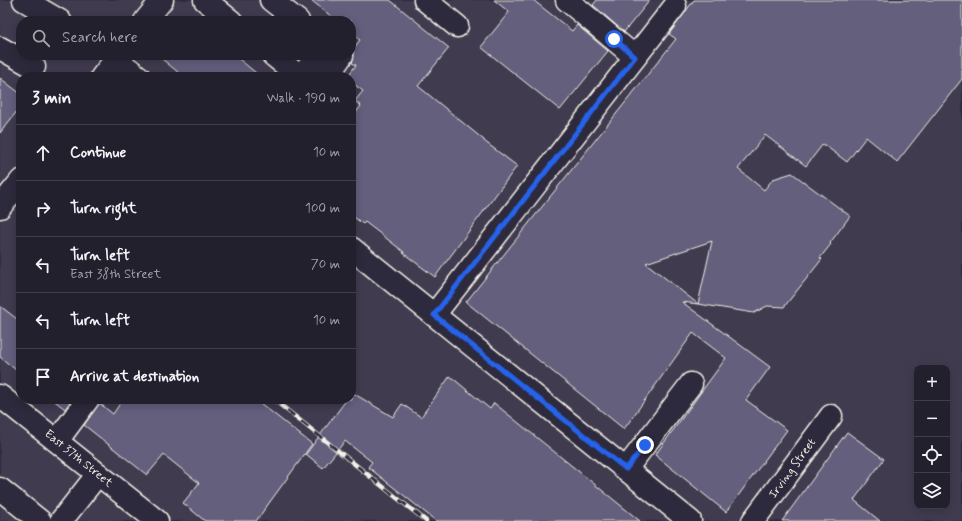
<!DOCTYPE html>
<html lang="en">
<head>
<meta charset="utf-8">
<style>
	body { margin:0; font-family:Mynerve,sans-serif; background:#2f2d3a; color:#f1f3f6 }
	.controls { position:absolute; right:12px; bottom:12px; display:grid; overflow:hidden; border-radius:8px; box-shadow:0 2px 10px #0003 }
	.controls button { width:36px; height:36px; display:grid; place-items:center; padding:0; border:0; border-bottom:1px solid #403e4a; background:#23202e; color:#f1f3f6; font:20px sans-serif }
	.stop { position:absolute; width:12px; height:12px; margin:-9px; border:3px solid #2563eb; border-radius:50%; background:#fff }
	.stop.end { background:#2563eb; border-color:#fff; box-shadow:0 1px 4px #0008 }
	.list { margin:0; padding:0; list-style:none }
	h2 { display:flex; justify-content:space-between; align-items:center; height:52px; margin:0; padding:0 16px; font-size:17px }
	h2 small { font-size:13px; font-weight:400; color:#a3a3aa }
	.list li { display:grid; grid-template-columns:26px 1fr auto; gap:12px; align-items:center; box-sizing:border-box; height:56px; padding:0 16px; border-top:1px solid #403e4a }
	.list b { display:block; font-size:15px; white-space:nowrap }
	.list p { margin:0; font-size:13px; white-space:nowrap; color:#a3a3aa }
	.list em { font-size:13px; font-style:normal; color:#a3a3aa }
	.icon { flex:none; width:22px; height:22px; fill:none; stroke:currentColor; stroke-width:2; stroke-linecap:round; stroke-linejoin:round }
	.map { position:relative; flex:none; width:962px; height:521px; overflow:hidden }
	.search { position:absolute; background:#23202e; box-shadow:0 2px 10px #0003; left:16px; top:16px; width:340px; height:44px; display:flex; align-items:center; gap:10px; box-sizing:border-box; padding:0 14px; border-radius:16px; color:#a3a3aa; font-size:15px }
	.panel { position:absolute; background:#23202e; box-shadow:0 2px 10px #0003; left:16px; top:72px; width:340px; height:332px; border-radius:16px }
	.map>svg:first-child { display:block }
</style>
</head>
<body>
<div class="map">
<svg width="962" height="521" viewBox="0 0 962 521">
	<rect width="100%" height="100%" fill="#2f2a3d"/>
	<filter id="ink" filterUnits="userSpaceOnUse"><feTurbulence type="fractalNoise" baseFrequency=".025" numOctaves="2"/><feDisplacementMap in="SourceGraphic" scale="8" xChannelSelector="R" yChannelSelector="G"/><feConvolveMatrix kernelMatrix="1 2 1 2 8 2 1 2 1" color-interpolation-filters="sRGB"/></filter>
	<g filter="url(#ink)">
		<path fill="#3f3a50" fill-rule="evenodd" d="M0,0H962V521H0ZM21,21H351V55H21ZM21,77H351V399H21ZM917,368H947V506H917Z"/>
		<g fill="#635e7d" stroke="#f4f1e8">
			<polygon points="311,0 390,0 449,48 418,86 484,140 484,141 517,166 435,277 403,253 404,252 365,222 363,224 351,215 351,119 361,106 355,101 363,91 351,82 351,77 347,77 356,65 352,63 354,56 353,49 360,40 351,33 351,21 337,21"/>
			<polygon points="494,0 533,0 572,31 577,25 608,51 560,110 481,47 509,12"/>
			<polygon points="597,0 650,0 624,32 593,5"/>
			<polygon points="694,0 962,0 962,79 897,162 866,137 847,162 823,144 806,166 765,135 738,169 764,190 773,179 792,173 850,216 830,243 831,244 820,258 822,259 784,307 767,306 754,313 698,304 712,241 646,263 698,304 682,302 770,367 746,400 787,430 726,512 655,455 726,358 693,333 624,429 466,302 676,39 669,34"/>
			<polygon points="157,55 234,55 261,77 184,77"/>
			<polygon points="0,78 21,94 21,106 0,133"/>
			<polygon points="0,306 21,322 21,374 0,357"/>
			<polygon points="450,376 490,409 494,403 640,521 436,521 368,467 372,462 345,441 323,468 306,454 347,399 351,399 351,392 393,417 402,404 421,417"/>
			<polygon points="52,399 72,399 65,409"/>
			<polygon points="123,399 255,399 312,444 256,521 205,521 183,503 199,483 164,455 147,475 84,425 99,403 113,414"/>
			<polygon points="847,432 884,459 854,500 880,521 782,521"/>
		</g>
		<g fill="none" stroke-linecap="round" stroke-linejoin="round">
			<defs>
				<g id="minor">
					<polyline points="205,0 231,21"/>
					<polyline points="271,0 298,21"/>
					<polyline points="425,0 457,26"/>
					<polyline points="567,0 635,57"/>
					<polyline points="0,48 34,67"/>
					<polyline points="273,55 300,77"/>
					<polyline points="116,59 139,77"/>
					<polyline points="301,77 318,55"/>
					<polyline points="327,77 342,55"/>
					<polyline points="351,248 690,521"/>
					<polyline points="434,315 675,6"/>
					<polyline points="0,396 157,521"/>
					<polyline points="57,441 88,399"/>
					<polyline points="626,469 691,384"/>
					<polyline points="0,489 40,521"/>
					<polyline points="61,521 98,474"/>
					<polyline points="753,521 831,416"/>
				</g>
				<g id="major">
					<polyline points="24,0 60,21"/>
					<polyline points="145,21 162,0"/>
					<polyline points="102,77 119,55"/>
					<polyline points="0,207 21,181"/>
				</g>
			</defs>
			<use href="#minor" stroke="#f4f1e8" stroke-width="25"/>
			<use href="#major" stroke="#f4f1e8" stroke-width="25"/>
			<use href="#minor" stroke="#2f2a3d" stroke-width="22"/>
			<use href="#major" stroke="#2f2a3d" stroke-width="22"/>
			<defs>
				<polyline id="rail" points="273,399 426,521"/>
			</defs>
			<use href="#rail" stroke="#f4f1e8" stroke-width="4.5"/>
			<use href="#rail" stroke="#2f2a3d" stroke-width="3" stroke-dasharray="9" stroke-linecap="butt"/>
		</g>
	</g>
	<g fill="none" stroke-linecap="round" stroke-linejoin="round" filter="url(#ink)">
		<polyline stroke="#2563eb" stroke-width="5" points="614,39 635,57 434,315 626,469 645,445"/>
	</g>
	<g text-anchor="middle" stroke-width="3" stroke-linejoin="round" paint-order="stroke">
		<g font-size="12" fill="#f4f1e8" stroke="#2f2a3d">
			<text transform="translate(79 458) rotate(39)" y="4">East 37th Street</text>
			<text transform="translate(792 468) rotate(-54)" y="4">Irving Street</text>
		</g>
	</g>
</svg>
<div class="controls">
<button>+</button>
<button>−</button>
<button><svg class="icon" aria-label="locate" viewBox="0 0 24 24"><circle cx="12" cy="12" r="6"/><path d="M12 2v4M12 18v4M2 12h4M18 12h4"/></svg></button>
<button><svg class="icon" aria-label="layers" viewBox="0 0 24 24"><path d="M12 4l9 5-9 5-9-5zM3 14l9 5 9-5"/></svg></button>
</div>
<div class="stop" style="left:614px;top:39px"></div>
<div class="stop end" style="left:645px;top:445px"></div>
<div class="search"><svg class="icon" aria-label="search" viewBox="0 0 24 24"><circle cx="10" cy="10" r="6"/><path d="M15 15l6 6"/></svg>Search here</div>
<section class="panel">
<h2>3 min<small>Walk · 190 m</small></h2>
<ul class="list">
<li><svg class="icon" aria-label="ahead" viewBox="0 0 24 24"><path d="M12 20V5M6 11l6-6 6 6"/></svg><div><b>Continue</b></div><em>10 m</em></li>
<li><svg class="icon" aria-label="right" viewBox="0 0 24 24"><path d="M7 20v-9h11M14 6l5 5-5 5"/></svg><div><b>Turn right</b></div><em>100 m</em></li>
<li><svg class="icon" aria-label="left" viewBox="0 0 24 24"><path d="M17 20v-9H6M10 6l-5 5 5 5"/></svg><div><b>Turn left</b><p>East 38th Street</p></div><em>70 m</em></li>
<li><svg class="icon" aria-label="left" viewBox="0 0 24 24"><path d="M17 20v-9H6M10 6l-5 5 5 5"/></svg><div><b>Turn left</b></div><em>10 m</em></li>
<li><svg class="icon" aria-label="arrive" viewBox="0 0 24 24"><path d="M6 21V4h12l-3 4 3 4H6"/></svg><div><b>Arrive at destination</b></div></li>
</ul>
</section>
</div>
</body>
</html>
